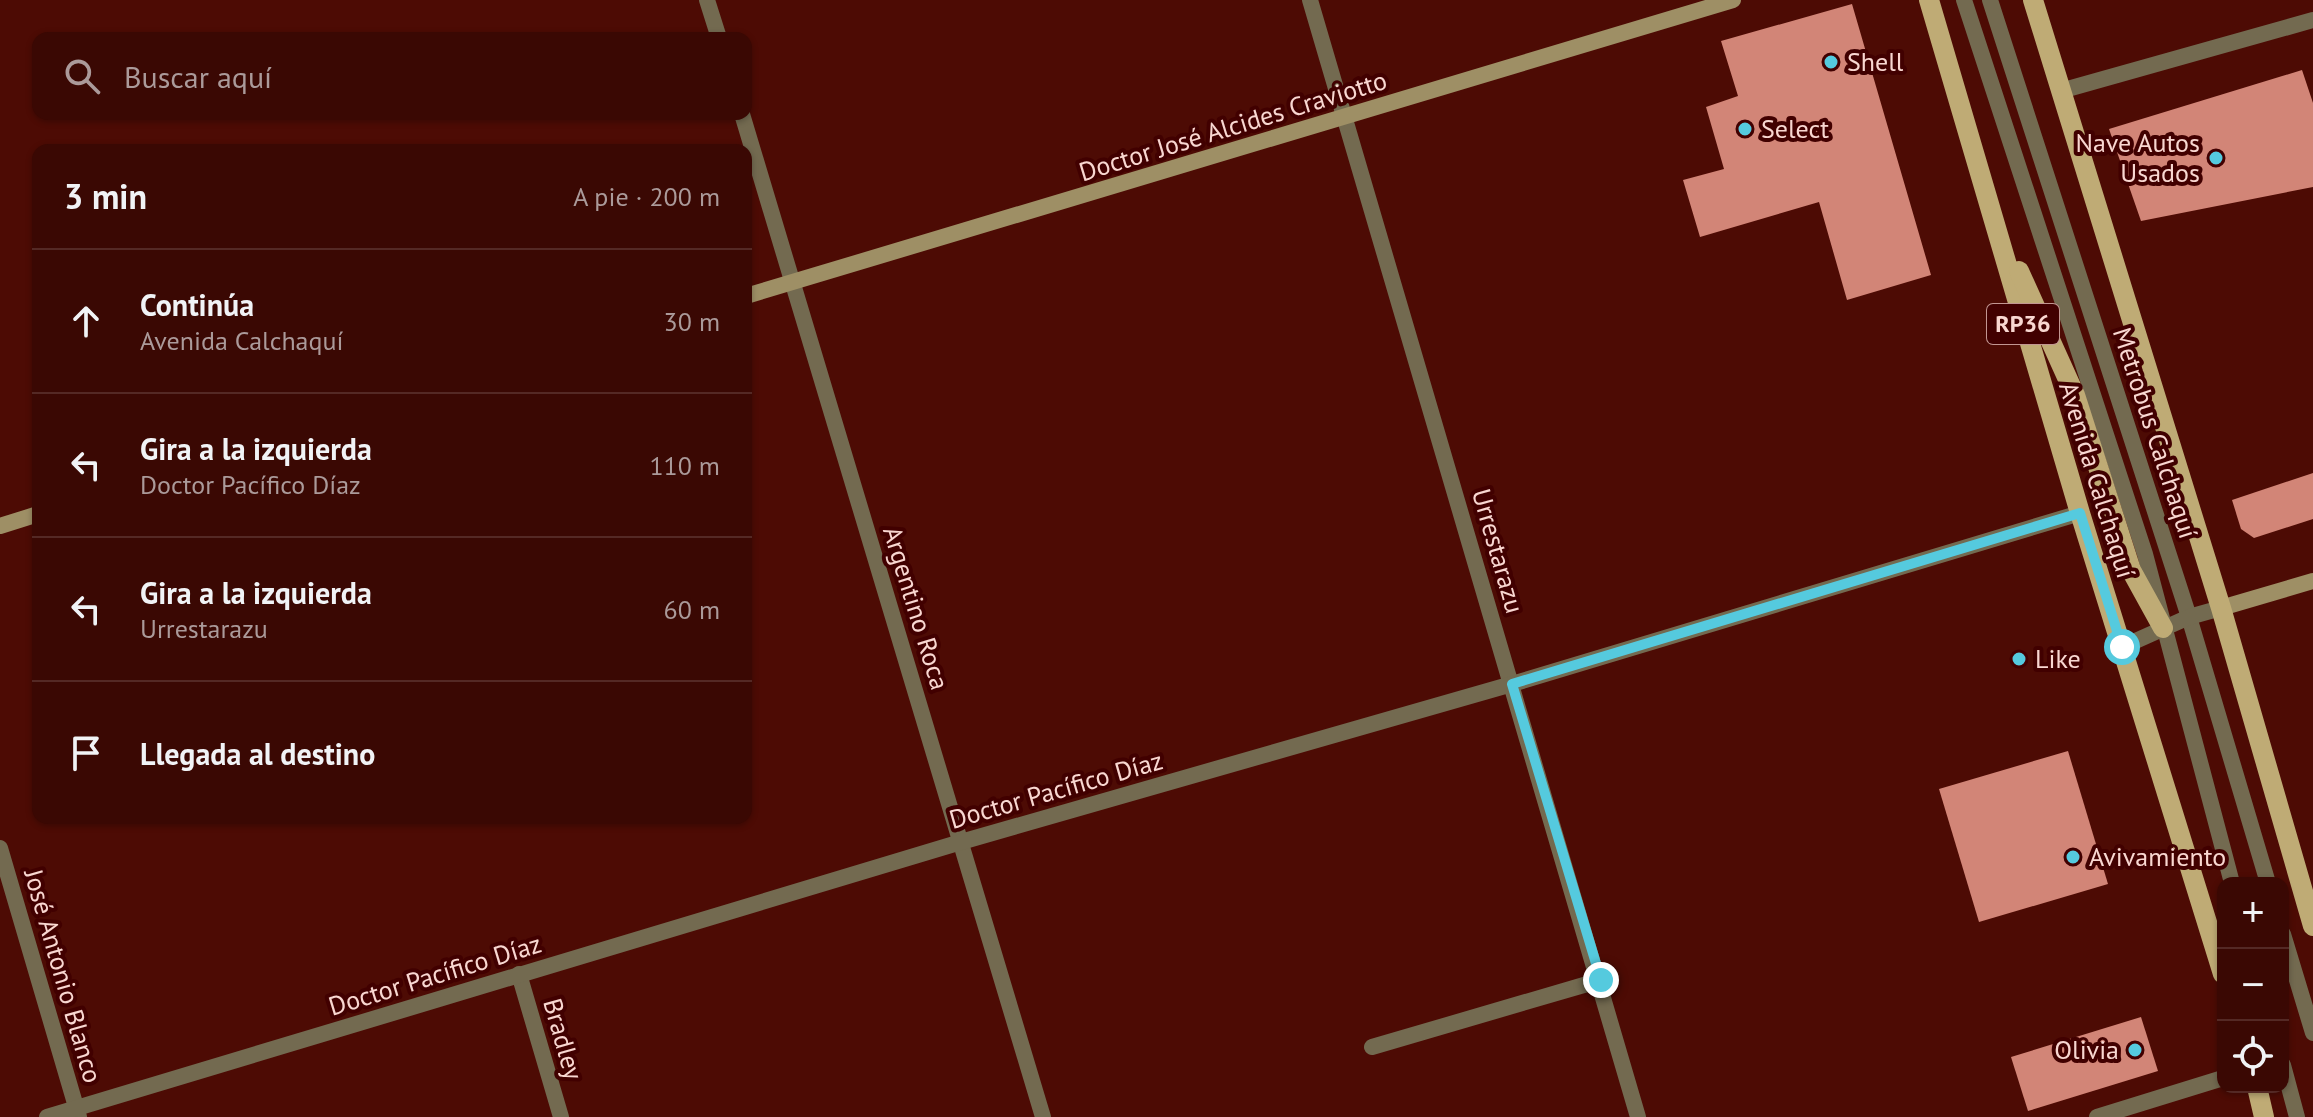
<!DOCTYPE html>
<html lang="es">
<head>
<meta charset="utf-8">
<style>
	body { margin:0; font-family:"PT Sans",sans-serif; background:#451612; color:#f1f3f6 }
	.controls { position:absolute; right:24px; bottom:24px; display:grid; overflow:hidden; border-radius:16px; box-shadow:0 2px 6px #0004 }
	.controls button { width:72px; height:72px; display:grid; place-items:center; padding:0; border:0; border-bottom:2px solid #542925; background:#3a0803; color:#f1f3f6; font:40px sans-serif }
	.stop { position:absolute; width:24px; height:24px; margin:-18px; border:6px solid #55cade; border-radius:50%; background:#fff }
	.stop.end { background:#55cade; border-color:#fff; box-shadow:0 2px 8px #0008 }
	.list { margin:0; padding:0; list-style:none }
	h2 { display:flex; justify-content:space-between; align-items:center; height:104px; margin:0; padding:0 32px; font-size:34px }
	h2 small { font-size:26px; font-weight:400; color:#ab9a9a }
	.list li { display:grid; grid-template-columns:52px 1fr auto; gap:24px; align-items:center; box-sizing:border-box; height:144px; padding:0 32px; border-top:2px solid #542925 }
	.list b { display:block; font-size:30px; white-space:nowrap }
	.list p { margin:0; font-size:26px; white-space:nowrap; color:#ab9a9a }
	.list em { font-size:26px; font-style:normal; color:#ab9a9a }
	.icon { flex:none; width:44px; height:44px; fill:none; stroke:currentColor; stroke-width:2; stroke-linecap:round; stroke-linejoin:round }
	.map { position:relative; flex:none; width:2313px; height:1117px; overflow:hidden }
	.search { position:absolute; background:#3a0803; box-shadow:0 2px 6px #0004; left:32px; top:32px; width:720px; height:88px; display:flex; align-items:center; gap:20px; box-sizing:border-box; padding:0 28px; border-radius:16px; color:#ab9a9a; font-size:30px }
	.panel { position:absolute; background:#3a0803; box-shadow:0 2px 6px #0004; left:32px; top:144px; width:720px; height:680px; border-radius:16px }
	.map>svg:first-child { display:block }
</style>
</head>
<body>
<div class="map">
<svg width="2313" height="1117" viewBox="0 0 2313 1117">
	<rect width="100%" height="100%" fill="#4d0b04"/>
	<g fill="#d28577">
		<polygon points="1852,4 1931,275 1847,300 1819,202 1700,237 1683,180 1724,169 1706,107 1738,96 1721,41"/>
		<polygon points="2302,70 2313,103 2313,187 2141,221 2109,129"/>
		<polygon points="2313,473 2313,519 2254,538 2241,529 2232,500"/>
		<polygon points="2068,751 2108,884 1979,922 1939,789"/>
		<polygon points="2141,1017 2158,1071 2028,1111 2011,1057"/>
	</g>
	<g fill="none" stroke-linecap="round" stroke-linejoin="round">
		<g stroke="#736a50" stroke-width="16">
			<polyline points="1964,0 2145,554 2232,883"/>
			<polyline points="1990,0 2189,617 2268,883"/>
			<polyline points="2283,934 2313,1033"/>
			<polyline points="1372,1047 1601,980"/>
			<polyline points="2283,1065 2297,1117"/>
		</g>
		<g stroke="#736a50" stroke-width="16">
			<polyline points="707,0 719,38"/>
			<polyline points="1310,0 1638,1117"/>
			<polyline points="2064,90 2313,20"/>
			<polyline points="742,114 1043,1117"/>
			<polyline points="2122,647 2189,617 2221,608"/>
			<polyline points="0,848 79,1117"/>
			<polyline points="519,974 561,1117"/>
			<polyline points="47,1117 961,842 1512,684 2080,513"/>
			<polyline points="2097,1117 2223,1078"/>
		</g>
		<g stroke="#9e8f65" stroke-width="16">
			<polyline points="746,296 1733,0"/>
			<polyline points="0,526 38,514"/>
			<polyline points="2221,608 2313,581"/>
		</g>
		<g stroke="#bfab75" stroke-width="20">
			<polyline points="1929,0 2080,513 2223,974"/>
			<polyline points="2033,0 2221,608 2313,926"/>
			<polyline points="2019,271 2075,395 2131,570 2163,628"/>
			<polyline points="2257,1087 2264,1117"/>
		</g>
	</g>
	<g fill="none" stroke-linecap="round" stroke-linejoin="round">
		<polyline stroke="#55cade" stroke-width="10" points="1601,980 1512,684 2080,513 2122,647"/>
	</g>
	<g fill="#55cade" stroke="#410000" stroke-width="3">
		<circle cx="1831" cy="62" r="8"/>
		<circle cx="1745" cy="129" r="8"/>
		<circle cx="2216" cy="158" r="8"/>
		<circle cx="2019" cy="659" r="8"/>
		<circle cx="2073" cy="857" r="8"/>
		<circle cx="2135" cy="1050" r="8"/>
	</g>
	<g text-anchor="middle" stroke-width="8" stroke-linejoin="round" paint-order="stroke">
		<rect fill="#410000" stroke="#c29692" stroke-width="2" x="1987" y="304" width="72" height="40" rx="6"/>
		<g font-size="24" font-weight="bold" fill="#f9d7d1">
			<text x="2023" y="332">RP36</text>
		</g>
		<g font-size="26" fill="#f9d7d1" stroke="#410000" text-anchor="start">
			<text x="1847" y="71">Shell</text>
			<text x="1761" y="138">Select</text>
			<text x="2200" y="152" text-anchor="end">Nave Autos<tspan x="2200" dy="30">Usados</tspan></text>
			<text x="2035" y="668">Like</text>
			<text x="2089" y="866">Avivamiento</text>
			<text x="2119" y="1059" text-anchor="end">Olivia</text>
		</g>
		<g font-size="26" fill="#f9d7d1" stroke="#410000">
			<text transform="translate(1233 126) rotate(-17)" y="9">Doctor José Alcides Craviotto</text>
			<text transform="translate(2155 433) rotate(72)" y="9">Metrobus Calchaquí</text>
			<text transform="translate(2097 480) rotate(73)" y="9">Avenida Calchaquí</text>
			<text transform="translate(1498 551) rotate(74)" y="9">Urrestarazu</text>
			<text transform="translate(916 608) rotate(73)" y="9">Argentino Roca</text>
			<text transform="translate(1056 790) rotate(-16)" y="9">Doctor Pacífico Díaz</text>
			<text transform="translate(435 975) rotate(-17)" y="9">Doctor Pacífico Díaz</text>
			<text transform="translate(63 976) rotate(74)" y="9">José Antonio Blanco</text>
			<text transform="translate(563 1039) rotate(74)" y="9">Bradley</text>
		</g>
	</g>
</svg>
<div class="controls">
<button>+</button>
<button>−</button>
<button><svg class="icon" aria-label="locate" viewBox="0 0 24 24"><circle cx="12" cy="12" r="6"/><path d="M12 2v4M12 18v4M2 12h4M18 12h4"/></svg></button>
</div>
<div class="stop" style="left:2122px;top:647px"></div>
<div class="stop end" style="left:1601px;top:980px"></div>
<div class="search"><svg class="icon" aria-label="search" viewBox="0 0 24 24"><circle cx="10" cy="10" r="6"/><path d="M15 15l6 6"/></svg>Buscar aquí</div>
<section class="panel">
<h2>3 min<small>A pie · 200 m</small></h2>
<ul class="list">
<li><svg class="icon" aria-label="ahead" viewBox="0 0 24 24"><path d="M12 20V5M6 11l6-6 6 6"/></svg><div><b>Continúa</b><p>Avenida Calchaquí</p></div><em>30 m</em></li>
<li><svg class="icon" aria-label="left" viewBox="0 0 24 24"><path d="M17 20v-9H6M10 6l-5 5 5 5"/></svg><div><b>Gira a la izquierda</b><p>Doctor Pacífico Díaz</p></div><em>110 m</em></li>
<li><svg class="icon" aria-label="left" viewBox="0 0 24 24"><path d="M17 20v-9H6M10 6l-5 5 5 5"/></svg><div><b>Gira a la izquierda</b><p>Urrestarazu</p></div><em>60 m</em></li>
<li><svg class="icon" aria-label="arrive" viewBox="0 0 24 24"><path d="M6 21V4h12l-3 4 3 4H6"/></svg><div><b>Llegada al destino</b></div></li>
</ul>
</section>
</div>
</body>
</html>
